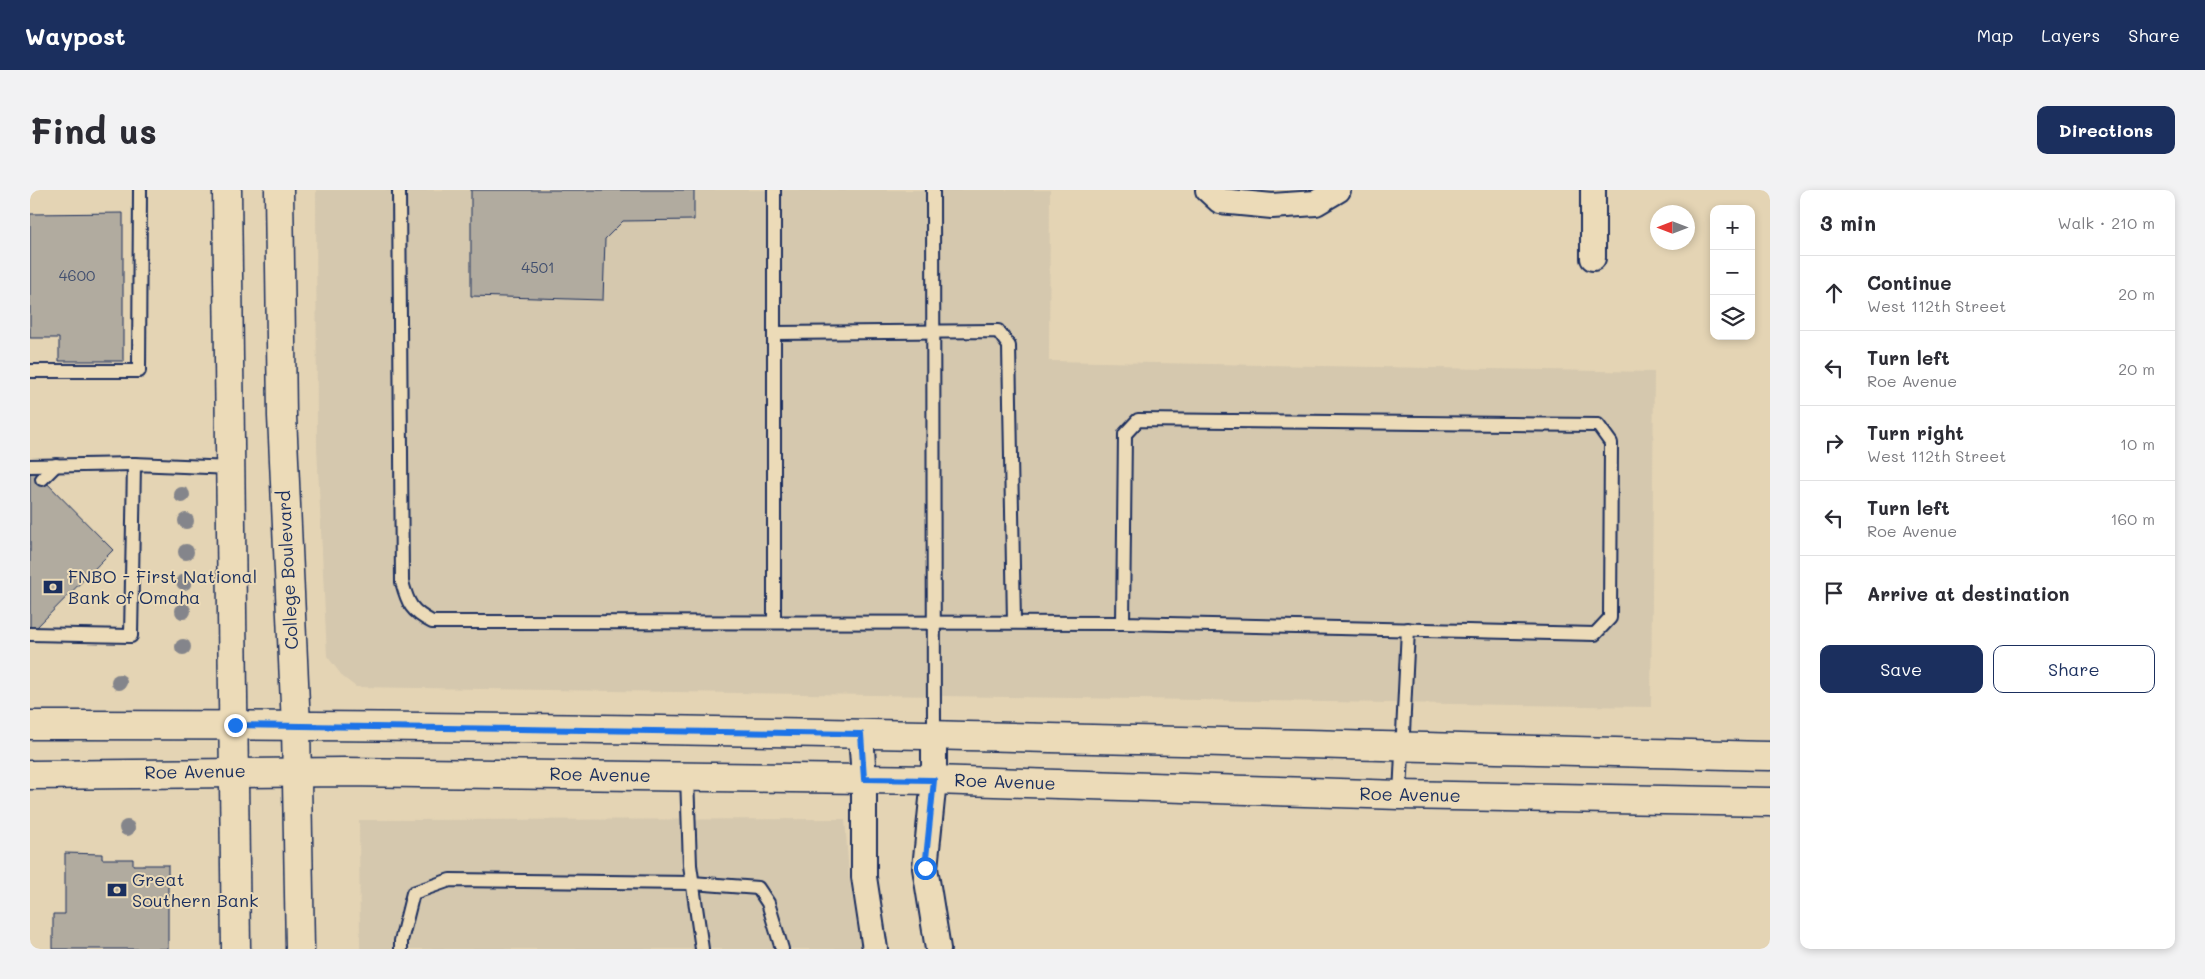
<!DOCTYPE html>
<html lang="en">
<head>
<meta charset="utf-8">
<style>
	body { margin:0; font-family:Mali,sans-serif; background:#f2f2f3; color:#2b2b33 }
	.controls { position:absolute; right:15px; top:15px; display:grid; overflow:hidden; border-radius:10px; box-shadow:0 2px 8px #0003 }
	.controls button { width:45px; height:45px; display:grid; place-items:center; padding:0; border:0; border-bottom:1px solid #e1e1e2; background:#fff; color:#2b2b33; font:25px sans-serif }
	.compass { position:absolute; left:1620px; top:15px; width:45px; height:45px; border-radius:50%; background:#fff; box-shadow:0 2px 8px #0003; rotate:270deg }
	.stop { position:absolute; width:15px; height:15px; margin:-11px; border:4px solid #1a73e8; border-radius:50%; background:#fff }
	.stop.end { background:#1a73e8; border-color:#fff; box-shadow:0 1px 5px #0008 }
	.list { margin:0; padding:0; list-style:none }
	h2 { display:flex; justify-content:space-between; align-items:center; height:65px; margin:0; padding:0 20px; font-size:21px }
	h2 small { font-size:16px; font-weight:400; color:#7c7c81 }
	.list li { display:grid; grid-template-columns:32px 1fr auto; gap:15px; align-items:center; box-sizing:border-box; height:75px; padding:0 20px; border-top:1px solid #e1e1e2 }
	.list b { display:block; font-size:19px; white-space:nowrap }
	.list p { margin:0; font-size:16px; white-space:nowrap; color:#7c7c81 }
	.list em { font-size:16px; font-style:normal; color:#7c7c81 }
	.actions { display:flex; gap:10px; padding:15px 20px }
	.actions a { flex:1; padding:11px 0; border:1px solid #1b2f5e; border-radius:10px; text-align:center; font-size:18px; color:#1b2f5e }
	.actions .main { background:#1b2f5e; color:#fff }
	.icon { flex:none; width:28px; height:28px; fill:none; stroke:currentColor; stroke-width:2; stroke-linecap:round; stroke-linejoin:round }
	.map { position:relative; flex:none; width:1740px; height:759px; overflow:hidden; border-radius:10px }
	header { display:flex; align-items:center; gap:30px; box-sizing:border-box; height:70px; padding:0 25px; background:#1b2f5e; color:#fff }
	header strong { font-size:24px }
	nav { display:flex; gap:28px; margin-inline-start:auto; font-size:18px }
	.intro { display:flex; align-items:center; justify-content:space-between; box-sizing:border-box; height:120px; padding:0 30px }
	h1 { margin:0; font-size:35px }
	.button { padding:12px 22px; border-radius:10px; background:#1b2f5e; color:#fff; font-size:18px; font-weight:700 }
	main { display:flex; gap:30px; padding:0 30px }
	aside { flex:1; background:#fff; border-radius:10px; box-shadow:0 2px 8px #0003 }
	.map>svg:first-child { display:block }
</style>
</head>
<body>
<header>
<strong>Waypost</strong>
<nav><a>Map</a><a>Layers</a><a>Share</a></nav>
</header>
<div class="intro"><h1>Find us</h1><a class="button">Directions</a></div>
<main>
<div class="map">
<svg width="1740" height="759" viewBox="0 0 1740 759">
	<rect width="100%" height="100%" fill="#e4d4b4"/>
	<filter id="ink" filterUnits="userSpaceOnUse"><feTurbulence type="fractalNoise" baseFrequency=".02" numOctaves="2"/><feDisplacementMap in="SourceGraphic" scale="10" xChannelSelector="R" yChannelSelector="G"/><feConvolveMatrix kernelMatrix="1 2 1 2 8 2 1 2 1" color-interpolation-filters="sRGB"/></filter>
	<g filter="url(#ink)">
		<g fill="#d5c8ae">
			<polygon points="286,0 1020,0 1019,171 1624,182 1621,517 326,497 313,487 297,466 287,257"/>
			<polygon points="815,629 819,687 832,759 330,759 329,630"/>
		</g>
		<g fill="#b1ab9f" stroke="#1b2f5e">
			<polygon points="441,0 664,0 664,30 593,31 575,49 573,110 441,106"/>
			<polygon points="93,23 93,171 29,171 29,148 0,148 0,24"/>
			<polygon points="0,276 83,360 0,444"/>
			<polygon points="35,663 72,664 72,669 103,669 103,675 138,675 138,759 23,759 23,724 35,724"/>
		</g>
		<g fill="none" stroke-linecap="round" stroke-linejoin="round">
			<defs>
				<g id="lane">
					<path d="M369,0L372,392C378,414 381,421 402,432L1093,433L1565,444L1580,428L1581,253L1568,235L1108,230L1095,244L1093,433"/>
					<polyline points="903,0 904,544"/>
					<polyline points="744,143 968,141 979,156 984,432"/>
					<polyline points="0,181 109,181 110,0"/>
					<polyline points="0,276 104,274"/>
					<polyline points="12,289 26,275"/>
					<polyline points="744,431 744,0"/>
					<polyline points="0,444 101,446 104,274 202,278"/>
					<polyline points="657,586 660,675 672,759"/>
					<polyline points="1370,605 1378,439"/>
					<polyline points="371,759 371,751 383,703 420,690 662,693 728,698 738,713 752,759"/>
				</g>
				<g id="street">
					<polyline points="1178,0 1190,11 1242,16 1286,13 1308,0"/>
					<polyline points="1563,0 1563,68"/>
					<polyline points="831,544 834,589 834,687 845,759"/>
					<polyline points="904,544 904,590 895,678 908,759"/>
				</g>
				<g id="secondary">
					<polyline points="197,0 206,759"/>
					<polyline points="249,0 252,226 266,536 270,759"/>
					<path d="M0,535C580,534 1160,551 1740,566"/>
					<polyline points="0,585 313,582 904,590 1370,605 1740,612"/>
				</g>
			</defs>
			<use href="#lane" stroke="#1b2f5e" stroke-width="16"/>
			<use href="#street" stroke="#1b2f5e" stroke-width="28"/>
			<use href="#secondary" stroke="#1b2f5e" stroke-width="31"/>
			<use href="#lane" stroke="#ecdbb8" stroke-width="12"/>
			<use href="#street" stroke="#ecdbb8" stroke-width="24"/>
			<use href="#secondary" stroke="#ecdbb8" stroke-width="28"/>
		</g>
		<g fill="#84858b">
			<circle cx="152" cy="305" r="8"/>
			<circle cx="156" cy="331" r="8"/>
			<circle cx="156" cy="362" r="8"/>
			<circle cx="154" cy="392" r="8"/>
			<circle cx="153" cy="421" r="8"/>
			<circle cx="153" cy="457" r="8"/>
			<circle cx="89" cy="492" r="8"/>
			<circle cx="97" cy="638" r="8"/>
		</g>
	</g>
	<g fill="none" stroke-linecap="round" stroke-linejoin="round" filter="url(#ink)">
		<polyline stroke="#1a73e8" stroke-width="6" points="205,535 831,544 834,589 904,590 895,678"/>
	</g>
	<defs>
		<symbol id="bank-bare" viewBox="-9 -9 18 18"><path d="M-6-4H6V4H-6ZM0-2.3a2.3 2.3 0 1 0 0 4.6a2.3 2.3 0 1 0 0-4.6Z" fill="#1b2f5e" stroke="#ecdbb8" stroke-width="2.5" paint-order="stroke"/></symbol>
	</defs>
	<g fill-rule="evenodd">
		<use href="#bank-bare" x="9" y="383" width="28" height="28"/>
		<use href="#bank-bare" x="73" y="686" width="28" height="28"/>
	</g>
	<g text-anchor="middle" stroke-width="4" stroke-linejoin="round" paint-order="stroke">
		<g font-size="15" fill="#404e6e">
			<text x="508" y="83">4501</text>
			<text x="47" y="91">4600</text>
		</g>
		<g font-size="18" fill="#1b2f5e" stroke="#ecdbb8">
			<text transform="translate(258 380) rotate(-93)" y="6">College Boulevard</text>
			<text transform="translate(165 582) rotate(-1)" y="6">Roe Avenue</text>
			<text transform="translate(570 585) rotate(1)" y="6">Roe Avenue</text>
			<text transform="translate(975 592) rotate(2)" y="6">Roe Avenue</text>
			<text transform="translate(1380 605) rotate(1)" y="6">Roe Avenue</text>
		</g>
		<g font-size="18" fill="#1b2f5e" stroke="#ecdbb8" text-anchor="start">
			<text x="38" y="393">FNBO - First National<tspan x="38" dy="21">Bank of Omaha</tspan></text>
			<text x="102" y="696">Great<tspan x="102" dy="21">Southern Bank</tspan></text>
		</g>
	</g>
</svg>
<div class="controls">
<button>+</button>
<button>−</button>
<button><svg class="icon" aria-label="layers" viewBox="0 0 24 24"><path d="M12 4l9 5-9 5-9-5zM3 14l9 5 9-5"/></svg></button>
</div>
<svg class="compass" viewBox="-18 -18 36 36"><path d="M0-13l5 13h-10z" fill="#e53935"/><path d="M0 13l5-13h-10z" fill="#7c7c81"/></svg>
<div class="stop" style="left:895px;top:678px"></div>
<div class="stop end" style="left:205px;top:535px"></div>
</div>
<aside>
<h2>3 min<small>Walk · 210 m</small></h2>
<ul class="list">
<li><svg class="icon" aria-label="ahead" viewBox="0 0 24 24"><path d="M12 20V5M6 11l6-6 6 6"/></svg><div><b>Continue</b><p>West 112th Street</p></div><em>20 m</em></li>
<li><svg class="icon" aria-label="left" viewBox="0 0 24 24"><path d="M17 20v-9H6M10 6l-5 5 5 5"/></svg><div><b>Turn left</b><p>Roe Avenue</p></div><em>20 m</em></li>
<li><svg class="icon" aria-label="right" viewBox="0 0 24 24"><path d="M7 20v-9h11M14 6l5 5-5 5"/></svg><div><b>Turn right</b><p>West 112th Street</p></div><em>10 m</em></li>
<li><svg class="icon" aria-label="left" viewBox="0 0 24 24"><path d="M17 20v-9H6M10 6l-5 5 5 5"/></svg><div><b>Turn left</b><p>Roe Avenue</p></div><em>160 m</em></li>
<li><svg class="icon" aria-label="arrive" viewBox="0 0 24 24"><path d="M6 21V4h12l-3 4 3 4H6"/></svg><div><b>Arrive at destination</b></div></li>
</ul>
<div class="actions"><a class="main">Save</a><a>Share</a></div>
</aside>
</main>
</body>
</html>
